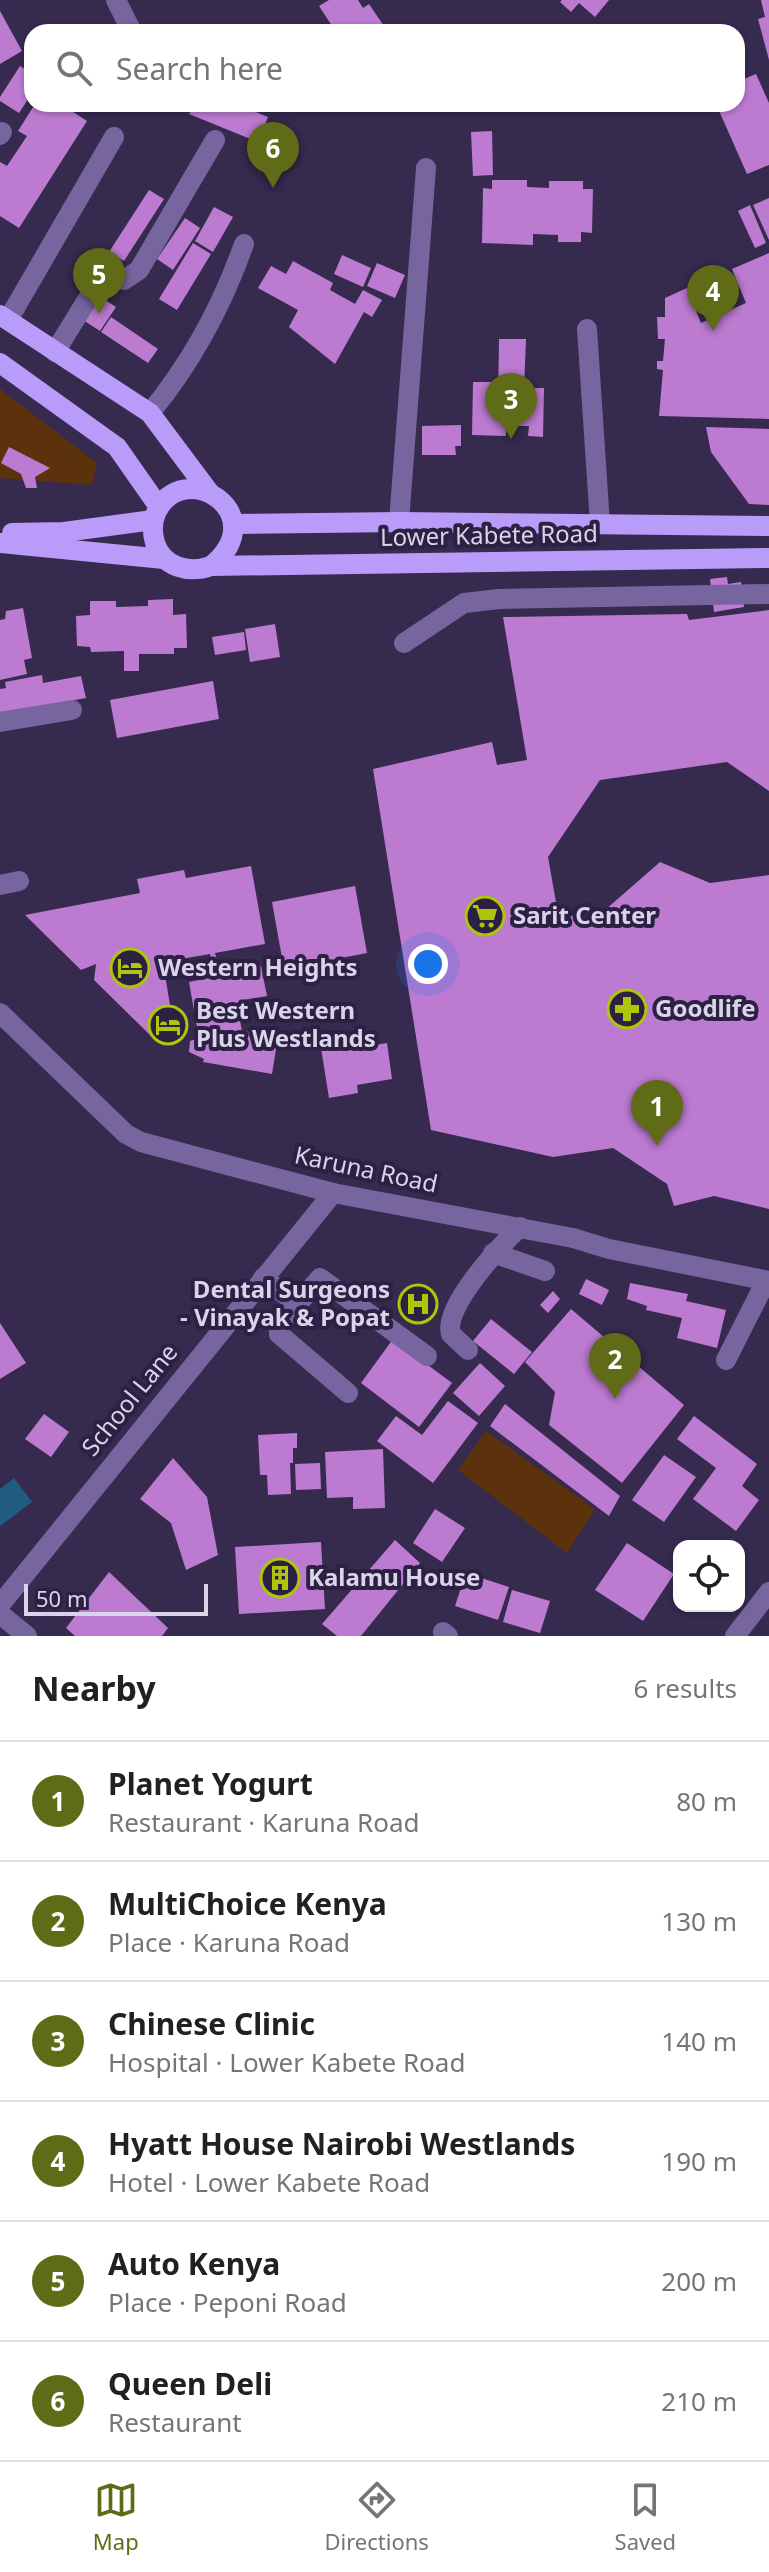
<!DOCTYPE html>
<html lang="en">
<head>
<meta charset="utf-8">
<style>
	body { margin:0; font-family:"Noto Sans",sans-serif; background:#f2f2f2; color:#202124 }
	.controls { position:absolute; right:24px; bottom:24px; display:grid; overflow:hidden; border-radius:16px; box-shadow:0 2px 6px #0004 }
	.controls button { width:72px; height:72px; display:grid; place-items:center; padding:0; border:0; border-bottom:2px solid #e0e0e0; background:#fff; color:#202124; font:40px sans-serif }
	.scale { position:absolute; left:24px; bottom:20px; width:184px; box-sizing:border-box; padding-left:8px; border:4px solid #dad4eb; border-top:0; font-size:22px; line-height:28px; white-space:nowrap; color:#dad4eb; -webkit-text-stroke:6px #2c2043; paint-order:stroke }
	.you { position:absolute; left:428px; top:964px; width:28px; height:28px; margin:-20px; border:6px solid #fff; border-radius:50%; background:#1a73e8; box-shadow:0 0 0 12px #1a73e833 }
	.badge { display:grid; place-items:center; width:52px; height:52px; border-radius:50%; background:#606b17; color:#fff; font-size:26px; font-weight:700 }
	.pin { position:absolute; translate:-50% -66px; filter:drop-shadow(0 2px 4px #0008) }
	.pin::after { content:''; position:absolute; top:42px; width:28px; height:24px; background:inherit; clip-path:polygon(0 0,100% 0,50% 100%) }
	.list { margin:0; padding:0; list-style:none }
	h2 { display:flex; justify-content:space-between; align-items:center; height:104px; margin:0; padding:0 32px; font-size:34px }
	h2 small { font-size:26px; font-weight:400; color:#757577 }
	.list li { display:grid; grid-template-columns:52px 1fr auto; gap:24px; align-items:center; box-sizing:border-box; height:120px; padding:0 32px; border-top:2px solid #e0e0e0 }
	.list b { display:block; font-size:30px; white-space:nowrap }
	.list p { margin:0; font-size:26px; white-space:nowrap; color:#757577 }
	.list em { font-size:26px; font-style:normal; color:#757577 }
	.icon { flex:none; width:44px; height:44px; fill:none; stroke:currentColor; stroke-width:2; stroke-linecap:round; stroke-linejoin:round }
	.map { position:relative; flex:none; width:769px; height:1636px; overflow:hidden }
	.search { position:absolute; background:#fff; box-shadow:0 2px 6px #0004; left:24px; right:24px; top:24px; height:88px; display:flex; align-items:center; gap:20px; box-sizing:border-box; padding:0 28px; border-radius:24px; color:#757577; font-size:30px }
	.sheet { height:824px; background:#fff }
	nav { display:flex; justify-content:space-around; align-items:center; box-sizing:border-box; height:112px; border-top:2px solid #e0e0e0; background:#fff; font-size:22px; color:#757577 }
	nav a { display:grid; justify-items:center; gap:4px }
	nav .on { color:#606b17 }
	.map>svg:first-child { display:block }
</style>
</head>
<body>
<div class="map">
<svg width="769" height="1636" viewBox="0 0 769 1636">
	<rect width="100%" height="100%" fill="#362a4f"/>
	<g fill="#5c320c">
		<polygon points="0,389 97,463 92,485 0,478"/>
		<polygon points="486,1431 595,1509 567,1553 458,1470"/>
	</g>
	<polygon fill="#205d80" points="14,1478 32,1502 0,1526 0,1489"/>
	<g fill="#bc7bd1">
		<polygon points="329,0 358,0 363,8 369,4 388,32 336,32 319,6"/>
		<polygon points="562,0 609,0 595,17 579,3 571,12 560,2"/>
		<polygon points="761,0 769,0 769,60 758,19 765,17"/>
		<polygon points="0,11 22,51 0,64"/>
		<polygon points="20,66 32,73 32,93 19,113 0,101 0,97"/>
		<polygon points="756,74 769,103 769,165 747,174 716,104 737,104 737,82"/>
		<polygon points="35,104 61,104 87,121 19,228 0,216 0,162 7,166 27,136 18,131"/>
		<polygon points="197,104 236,104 268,117 258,142 189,114"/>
		<polygon points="492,131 493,175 473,176 471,132"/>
		<polygon points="492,180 527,180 527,187 549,188 549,181 583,181 583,189 593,189 592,233 581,232 581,242 558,242 558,235 533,234 533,245 482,243 483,188 492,189"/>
		<polygon points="149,190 164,199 124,261 109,252"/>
		<polygon points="769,198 769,240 753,205"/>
		<polygon points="750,205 766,243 755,248 738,211"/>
		<polygon points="214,207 233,217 213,252 195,241"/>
		<polygon points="185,218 200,228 173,270 157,259"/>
		<polygon points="193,243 211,254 177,310 159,299"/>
		<polygon points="769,253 769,419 659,416 663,370 657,369 657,361 663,361 665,339 658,339 657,317 665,317 665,298 687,288 701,323 746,303 732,269"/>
		<polygon points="342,255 371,268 363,287 334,274"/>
		<polygon points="293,261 333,283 330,290 355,304 363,290 382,300 372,317 364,312 335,364 289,327 298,310 258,288 271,266 286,274"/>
		<polygon points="377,263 405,275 395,298 367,286"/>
		<polygon points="99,296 116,307 100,331 83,320"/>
		<polygon points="111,317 158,349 148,363 101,332"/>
		<polygon points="499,339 526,339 524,388 544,388 543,437 528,436 529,426 506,426 506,436 472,435 473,382 491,382 491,399 498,399"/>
		<polygon points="461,425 461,446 455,446 456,455 422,455 422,426"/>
		<polygon points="706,427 769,429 769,505 749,504 711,452"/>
		<polygon points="9,447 50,468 35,477 37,488 26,488 21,474 1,463"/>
		<polygon points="727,577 728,584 741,582 744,607 714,612 710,579"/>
		<polygon points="173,599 173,615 186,614 187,648 174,648 174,654 139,654 139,671 124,671 124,651 91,652 90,647 77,646 76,616 90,615 90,601 116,601 116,607 148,606 148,600"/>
		<polygon points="23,608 32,658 24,660 27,674 0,680 0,620 5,619 6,611"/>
		<polygon points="769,610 769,791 727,762 600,780 548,857 557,908 589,924 660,862 710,883 769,875 769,1209 714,1196 674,1206 667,1184 613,1148 553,1157 431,1130 373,769 492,742 497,765 527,760 503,617 687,614 689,620"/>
		<polygon points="275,624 280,657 250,662 245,629"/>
		<polygon points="244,632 246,650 215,655 212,637"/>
		<polygon points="42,675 43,683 81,676 86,698 0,714 0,689 6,688 5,682"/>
		<polygon points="213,681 219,719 117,738 110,700"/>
		<polygon points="251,866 265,944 215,953 220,974 261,966 267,996 243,1000 245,1009 238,1010 242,1031 278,1037 272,1074 203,1062 204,1059 189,1052 190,1041 199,1038 189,982 214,977 210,954 163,962 173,1024 166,1036 152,1037 94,980 96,964 81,970 25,915 140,893 137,879 184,870 186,878"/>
		<polygon points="355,886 367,953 284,969 272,902"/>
		<polygon points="356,1042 357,1048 387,1043 392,1079 357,1085 358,1093 329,1098 321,1048"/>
		<polygon points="586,1279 609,1290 602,1305 579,1294"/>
		<polygon points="630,1283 688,1294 686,1301 726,1310 717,1348 677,1338 682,1318 646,1310 647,1306 627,1299"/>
		<polygon points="553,1291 560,1299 548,1313 540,1305"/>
		<polygon points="571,1309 684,1405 622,1483 549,1425 555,1392 525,1362"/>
		<polygon points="491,1319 532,1352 514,1374 473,1341"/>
		<polygon points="0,1323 26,1363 0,1379"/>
		<polygon points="393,1339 452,1383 419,1427 361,1383"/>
		<polygon points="480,1363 505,1386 479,1416 453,1393"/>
		<polygon points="448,1401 478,1423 433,1483 377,1441 396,1416 422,1435"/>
		<polygon points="505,1404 620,1496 609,1516 490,1426"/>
		<polygon points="44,1414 69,1432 51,1457 25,1439"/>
		<polygon points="694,1416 757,1464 742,1486 759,1500 736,1531 693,1499 716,1468 677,1439"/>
		<polygon points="297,1433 297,1448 293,1448 293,1463 290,1463 291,1494 268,1495 267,1475 260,1475 258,1435"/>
		<polygon points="383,1449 385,1508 353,1509 353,1497 327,1498 325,1452"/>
		<polygon points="664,1455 696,1477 664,1522 632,1500"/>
		<polygon points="173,1458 207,1497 218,1555 186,1570 171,1523 140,1499"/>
		<polygon points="320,1463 321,1489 296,1490 295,1464"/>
		<polygon points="435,1509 465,1528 442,1562 413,1543"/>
		<polygon points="395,1540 420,1563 361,1636 337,1636 322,1624"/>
		<polygon points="321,1542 325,1609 239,1614 235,1547"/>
		<polygon points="627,1543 674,1574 643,1621 595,1590"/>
		<polygon points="109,1572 168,1628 162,1636 75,1636 66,1628"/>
		<polygon points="466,1573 509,1587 498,1620 455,1606"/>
		<polygon points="512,1590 550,1601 540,1633 503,1622"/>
	</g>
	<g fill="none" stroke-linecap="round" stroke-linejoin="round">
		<g stroke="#77659f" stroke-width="20">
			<polyline points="116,0 132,32"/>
			<polyline points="0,135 2,132"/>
			<polyline points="8,320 114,137"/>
			<polyline points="587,329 600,524"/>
			<polyline points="55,352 103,274 124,280 139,270 215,140"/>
			<path d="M150,413C192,362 222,306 244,244"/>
			<polyline points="399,522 426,168"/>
			<polyline points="404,643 464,603 499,599 769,594"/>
			<polyline points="0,722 72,710"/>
			<polyline points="0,885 19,881"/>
			<polyline points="0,1013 126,1134 141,1142 333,1193 573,1238 609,1249 769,1281"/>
			<polyline points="493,1253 545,1271"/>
			<polyline points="263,1278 296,1303"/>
			<path d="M468,1350L451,1334C442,1308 501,1245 520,1227"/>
			<polyline points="726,1360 766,1281"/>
			<polyline points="348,1393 279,1334 279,1326 320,1278 427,1356"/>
			<polyline points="0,1605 333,1193"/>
			<polyline points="0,1614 27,1636"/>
			<polyline points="443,1632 448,1636"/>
			<polyline points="735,1636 769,1592"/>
		</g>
		<g stroke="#b99bf9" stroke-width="20">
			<polyline points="0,315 150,413 209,492"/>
			<polyline points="0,363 117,447 159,507"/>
			<polyline points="233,524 399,522 769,526"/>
			<polyline points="12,533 64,532 153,520"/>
			<polyline points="0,543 164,559"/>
			<path d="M211,566C275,514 183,455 156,513C152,523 152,533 155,543C163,567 188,574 211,566L769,558"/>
		</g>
	</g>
	<defs>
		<symbol id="supermarket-ring" viewBox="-11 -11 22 22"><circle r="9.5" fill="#2c2043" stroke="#aec508" stroke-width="1.5"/><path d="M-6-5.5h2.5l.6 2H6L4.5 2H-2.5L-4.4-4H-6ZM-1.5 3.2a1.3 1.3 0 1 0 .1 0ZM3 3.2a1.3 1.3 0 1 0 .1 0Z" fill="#aec508"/></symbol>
		<symbol id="hotel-ring" viewBox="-11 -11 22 22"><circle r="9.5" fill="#2c2043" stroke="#aec508" stroke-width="1.5"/><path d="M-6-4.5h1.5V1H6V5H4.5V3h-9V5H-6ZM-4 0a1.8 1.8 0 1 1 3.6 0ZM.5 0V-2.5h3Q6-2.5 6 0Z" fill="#aec508"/></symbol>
		<symbol id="pharmacy-ring" viewBox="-11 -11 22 22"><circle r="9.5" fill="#2c2043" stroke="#aec508" stroke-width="1.5"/><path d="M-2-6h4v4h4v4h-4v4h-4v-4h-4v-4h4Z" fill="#aec508"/></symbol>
		<symbol id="hospital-ring" viewBox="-11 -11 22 22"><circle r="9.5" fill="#2c2043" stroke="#aec508" stroke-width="1.5"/><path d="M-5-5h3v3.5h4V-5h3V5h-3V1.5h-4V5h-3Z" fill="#aec508"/></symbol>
		<symbol id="building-ring" viewBox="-11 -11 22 22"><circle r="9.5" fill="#2c2043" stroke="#aec508" stroke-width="1.5"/><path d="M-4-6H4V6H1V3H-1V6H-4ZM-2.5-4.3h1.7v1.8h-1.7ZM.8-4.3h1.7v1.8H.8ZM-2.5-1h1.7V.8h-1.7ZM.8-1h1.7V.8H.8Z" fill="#aec508"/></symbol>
	</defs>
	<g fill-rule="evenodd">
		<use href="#supermarket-ring" x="463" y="894" width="44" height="44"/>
		<use href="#hotel-ring" x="108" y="946" width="44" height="44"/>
		<use href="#pharmacy-ring" x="605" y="987" width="44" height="44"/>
		<use href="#hotel-ring" x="146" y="1003" width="44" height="44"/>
		<use href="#hospital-ring" x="396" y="1282" width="44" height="44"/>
		<use href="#building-ring" x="258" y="1556" width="44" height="44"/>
	</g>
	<g text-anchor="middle" stroke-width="8" stroke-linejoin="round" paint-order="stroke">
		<g font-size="24" fill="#dad4eb" stroke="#2c2043">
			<text transform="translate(489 536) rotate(-1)" y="8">Lower Kabete Road</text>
			<text transform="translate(366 1170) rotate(12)" y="8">Karuna Road</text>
			<text transform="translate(130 1400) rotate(-51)" y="8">School Lane</text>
		</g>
		<g font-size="24" font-weight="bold" fill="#dad4eb" stroke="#2c2043" text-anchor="start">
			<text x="513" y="924">Sarit Center</text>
			<text x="158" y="976">Western Heights</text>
			<text x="655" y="1017">Goodlife</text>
			<text x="196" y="1019">Best Western<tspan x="196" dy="28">Plus Westlands</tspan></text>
			<text x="390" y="1298" text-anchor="end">Dental Surgeons<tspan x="390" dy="28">- Vinayak &amp; Popat</tspan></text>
			<text x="308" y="1586">Kalamu House</text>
		</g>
	</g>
</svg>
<div class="controls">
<button><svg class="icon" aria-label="locate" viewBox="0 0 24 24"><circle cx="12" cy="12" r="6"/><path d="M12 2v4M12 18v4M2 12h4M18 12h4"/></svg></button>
</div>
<div class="scale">50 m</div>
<div class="you"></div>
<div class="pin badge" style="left:657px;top:1146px">1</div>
<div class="pin badge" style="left:615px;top:1399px">2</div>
<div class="pin badge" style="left:511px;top:439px">3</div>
<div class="pin badge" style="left:713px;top:331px">4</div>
<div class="pin badge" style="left:99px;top:314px">5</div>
<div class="pin badge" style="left:273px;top:188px">6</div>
<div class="search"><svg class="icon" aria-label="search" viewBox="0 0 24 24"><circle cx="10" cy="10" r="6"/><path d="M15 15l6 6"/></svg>Search here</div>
</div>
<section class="sheet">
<h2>Nearby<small>6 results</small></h2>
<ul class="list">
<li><span class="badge">1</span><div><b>Planet Yogurt</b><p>Restaurant · Karuna Road</p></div><em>80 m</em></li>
<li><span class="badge">2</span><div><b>MultiChoice Kenya</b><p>Place · Karuna Road</p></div><em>130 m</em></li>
<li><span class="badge">3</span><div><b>Chinese Clinic</b><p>Hospital · Lower Kabete Road</p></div><em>140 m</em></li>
<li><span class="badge">4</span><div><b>Hyatt House Nairobi Westlands</b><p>Hotel · Lower Kabete Road</p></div><em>190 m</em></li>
<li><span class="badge">5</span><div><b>Auto Kenya</b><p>Place · Peponi Road</p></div><em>200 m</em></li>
<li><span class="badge">6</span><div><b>Queen Deli</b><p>Restaurant</p></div><em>210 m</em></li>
</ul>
</section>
<nav>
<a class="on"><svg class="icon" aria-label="map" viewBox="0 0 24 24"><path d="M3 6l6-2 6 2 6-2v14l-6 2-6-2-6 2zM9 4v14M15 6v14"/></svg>Map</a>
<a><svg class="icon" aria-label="directions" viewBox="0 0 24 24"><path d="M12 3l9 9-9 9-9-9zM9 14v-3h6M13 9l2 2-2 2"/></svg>Directions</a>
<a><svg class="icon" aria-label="saved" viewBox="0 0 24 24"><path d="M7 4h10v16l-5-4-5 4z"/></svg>Saved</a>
</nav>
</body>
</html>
